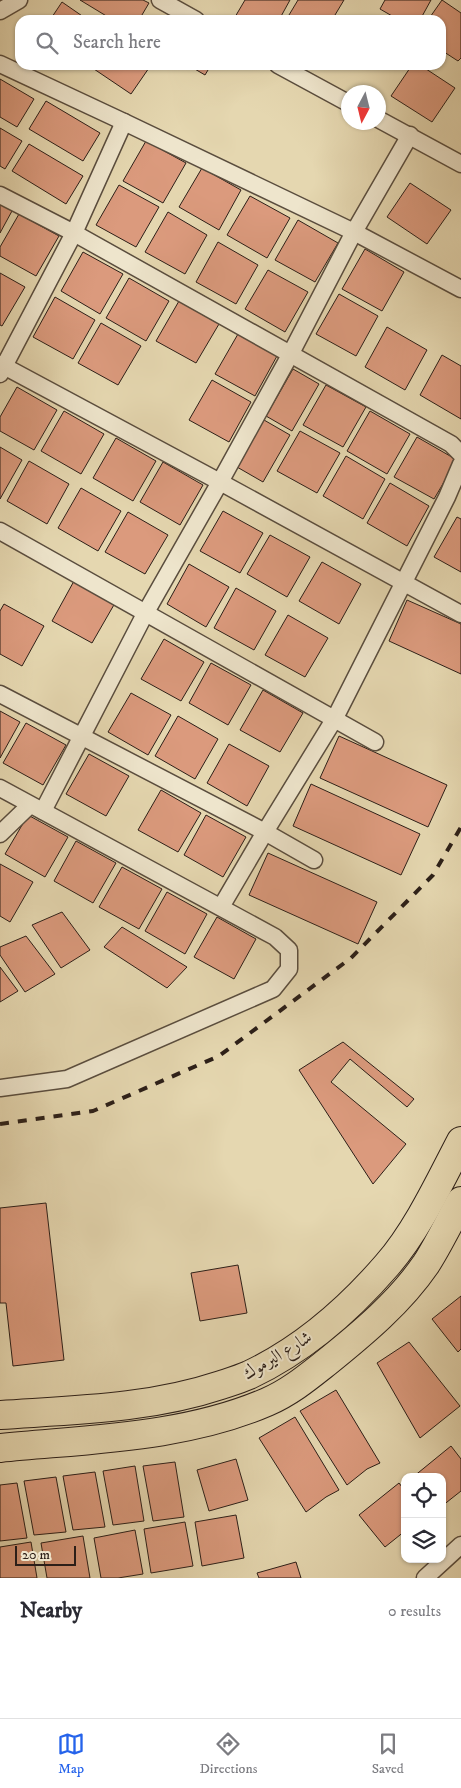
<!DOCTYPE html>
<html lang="en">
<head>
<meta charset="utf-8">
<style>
	body { margin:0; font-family:"IM FELL DW Pica",Amiri,serif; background:#f7f7f7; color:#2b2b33 }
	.controls { position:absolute; right:15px; bottom:15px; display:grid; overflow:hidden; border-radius:10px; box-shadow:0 1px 4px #0004 }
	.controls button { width:45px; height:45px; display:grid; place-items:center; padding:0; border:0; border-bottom:1px solid #e1e1e2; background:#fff; color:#2b2b33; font:25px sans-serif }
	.compass { position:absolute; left:341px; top:85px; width:45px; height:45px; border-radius:50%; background:#fff; box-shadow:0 1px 4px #0004; rotate:187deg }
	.scale { position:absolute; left:15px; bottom:12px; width:61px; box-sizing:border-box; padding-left:5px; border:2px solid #2c1f18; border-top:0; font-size:14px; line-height:18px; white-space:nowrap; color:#2c1f18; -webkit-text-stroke:4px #eee5cc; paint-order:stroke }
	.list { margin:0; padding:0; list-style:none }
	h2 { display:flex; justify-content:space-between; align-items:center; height:65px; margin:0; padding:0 20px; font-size:21px }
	h2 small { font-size:16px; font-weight:400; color:#7c7c81 }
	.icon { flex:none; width:28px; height:28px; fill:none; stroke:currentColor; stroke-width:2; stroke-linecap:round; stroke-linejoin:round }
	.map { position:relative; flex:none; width:461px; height:1578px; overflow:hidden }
	.search { position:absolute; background:#fff; box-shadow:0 1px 4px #0004; left:15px; right:15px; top:15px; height:55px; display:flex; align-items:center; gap:12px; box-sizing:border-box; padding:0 18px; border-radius:15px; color:#7c7c81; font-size:19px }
	.sheet { height:140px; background:#fff }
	nav { display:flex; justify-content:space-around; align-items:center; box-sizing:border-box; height:70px; border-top:1px solid #e1e1e2; background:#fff; font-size:14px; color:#7c7c81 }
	nav a { display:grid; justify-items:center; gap:2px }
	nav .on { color:#2563eb }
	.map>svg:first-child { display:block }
</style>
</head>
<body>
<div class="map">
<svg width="461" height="1578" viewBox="0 0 461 1578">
	<rect width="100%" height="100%" fill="#e5d7b0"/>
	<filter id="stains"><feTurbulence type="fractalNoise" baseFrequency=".004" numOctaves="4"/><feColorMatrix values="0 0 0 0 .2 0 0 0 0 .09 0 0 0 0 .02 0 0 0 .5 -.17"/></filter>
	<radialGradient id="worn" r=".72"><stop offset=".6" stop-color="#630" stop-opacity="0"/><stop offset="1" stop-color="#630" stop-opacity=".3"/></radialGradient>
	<g fill="#db9a7d" stroke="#2c1f18">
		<polygon points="80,0 143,0 149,3 139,20 113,20"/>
		<polygon points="245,0 290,0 279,20 240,20 235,17"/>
		<polygon points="298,0 344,0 332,20 286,20"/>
		<polygon points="385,0 431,0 420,20 399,20 380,9"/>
		<polygon points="442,0 461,13 461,58 458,61 441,50 441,20 428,20"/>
		<polygon points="62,2 88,20 50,20"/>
		<polygon points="93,65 151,65 131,94 91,67"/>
		<polygon points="188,65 211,65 205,75"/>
		<polygon points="412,65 420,65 455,88 432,122 391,96"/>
		<polygon points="0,79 34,99 17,127 0,117"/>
		<polygon points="46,101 100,133 83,161 29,129"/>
		<polygon points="0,128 22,141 5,169 0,166"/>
		<polygon points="146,141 186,163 163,203 123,181"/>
		<polygon points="29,144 83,176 66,204 12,171"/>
		<polygon points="202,168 241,190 219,230 179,207"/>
		<polygon points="410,183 451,210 427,244 387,217"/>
		<polygon points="119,185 159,207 136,247 96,225"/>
		<polygon points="250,196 290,218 267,258 227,235"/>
		<polygon points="0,204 12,211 0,233"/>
		<polygon points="168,212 207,235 185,274 145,252"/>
		<polygon points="19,214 59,236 36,276 0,256 0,247"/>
		<polygon points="298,220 338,243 315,282 275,260"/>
		<polygon points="218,242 258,265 236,304 196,282"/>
		<polygon points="365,249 404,272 382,311 342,289"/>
		<polygon points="83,252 123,274 100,314 61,291"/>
		<polygon points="268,270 308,292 285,332 245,309"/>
		<polygon points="0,273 25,287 2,326 0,325"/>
		<polygon points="129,278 169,301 146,341 106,318"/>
		<polygon points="339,294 378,316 356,356 316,334"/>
		<polygon points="55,297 95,320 73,359 33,337"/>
		<polygon points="179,301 219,324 196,363 156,341"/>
		<polygon points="101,323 141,346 118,385 78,363"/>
		<polygon points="387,327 427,350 405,390 365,367"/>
		<polygon points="238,334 277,356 255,396 215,374"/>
		<polygon points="442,355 461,366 461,419 420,395"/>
		<polygon points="293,369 319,384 292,431 266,416"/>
		<polygon points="212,380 251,402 229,442 189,420"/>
		<polygon points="326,385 366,407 343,447 303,425"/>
		<polygon points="17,387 57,410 34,450 0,431 0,417"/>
		<polygon points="64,411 104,434 81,474 41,451"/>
		<polygon points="370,411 410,434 387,474 347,451"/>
		<polygon points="264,420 290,435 263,482 237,467"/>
		<polygon points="300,431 340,453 317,493 277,471"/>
		<polygon points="417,437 457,460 434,499 394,477"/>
		<polygon points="116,438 156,461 133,501 93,478"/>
		<polygon points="0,447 22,460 0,499"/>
		<polygon points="346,456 385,479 363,519 323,496"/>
		<polygon points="29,461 69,484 47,524 7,501"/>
		<polygon points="163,462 203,485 180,525 140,502"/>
		<polygon points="390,483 429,506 407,546 367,523"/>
		<polygon points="81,488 121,511 98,551 58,528"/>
		<polygon points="223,511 263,533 240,573 200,551"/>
		<polygon points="128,512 168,535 145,574 105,552"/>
		<polygon points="457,517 461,519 461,572 434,557"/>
		<polygon points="270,535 310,557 287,597 247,574"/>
		<polygon points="322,562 361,584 339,624 299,601"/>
		<polygon points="189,564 229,587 206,627 167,604"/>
		<polygon points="74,581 115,603 92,643 52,621"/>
		<polygon points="236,588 276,611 254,650 214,628"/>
		<polygon points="407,600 461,624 461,674 389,641"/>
		<polygon points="4,604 44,626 22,666 0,654 0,611"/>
		<polygon points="288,615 328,638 305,677 265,655"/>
		<polygon points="164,639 204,662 181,701 141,679"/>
		<polygon points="211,663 251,685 228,725 189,703"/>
		<polygon points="263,690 303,713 280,752 240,730"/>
		<polygon points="131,693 171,715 148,755 108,732"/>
		<polygon points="0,711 20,722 0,758"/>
		<polygon points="178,716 218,739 195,779 155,756"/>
		<polygon points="26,723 66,745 43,785 3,763"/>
		<polygon points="339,736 447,785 428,827 320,778"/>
		<polygon points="229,744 269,766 247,806 207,783"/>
		<polygon points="89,754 129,776 106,816 66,794"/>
		<polygon points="311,784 420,834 401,875 293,826"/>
		<polygon points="161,790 201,813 178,852 138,830"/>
		<polygon points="28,815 68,837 45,877 5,854"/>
		<polygon points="206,815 246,837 223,877 184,855"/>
		<polygon points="76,841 116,863 93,903 54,881"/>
		<polygon points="268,853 377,902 358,944 249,895"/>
		<polygon points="0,864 33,882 10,922 0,916"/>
		<polygon points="122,867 162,889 139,929 99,907"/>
		<polygon points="167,892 207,914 185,954 145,931"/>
		<polygon points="62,912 90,950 61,968 32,925"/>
		<polygon points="217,917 256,939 234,979 194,957"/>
		<polygon points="122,927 187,967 167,988 104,947"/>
		<polygon points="26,936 55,974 25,992 0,955 0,947"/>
		<polygon points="0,967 18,991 0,1002"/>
		<polygon points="343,1042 414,1099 407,1107 350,1059 331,1082 406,1144 373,1184 299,1070"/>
		<polygon points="46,1203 64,1360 13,1366 6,1303 0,1303 0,1208"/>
		<polygon points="238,1265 247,1313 200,1321 191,1273"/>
		<polygon points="461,1296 461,1349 458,1352 432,1319"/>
		<polygon points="409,1342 460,1406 420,1438 377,1363"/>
		<polygon points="336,1390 380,1463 367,1469 347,1485 300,1411"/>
		<polygon points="295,1417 339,1490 326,1497 306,1512 259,1438"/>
		<polygon points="451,1446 461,1459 461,1491 442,1506 442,1477 413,1477"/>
		<polygon points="236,1459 248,1500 209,1511 197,1470"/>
		<polygon points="175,1462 184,1517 153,1521 143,1466"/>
		<polygon points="135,1466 144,1521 113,1525 103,1471"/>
		<polygon points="95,1472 105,1527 73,1530 63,1476"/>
		<polygon points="56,1477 66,1532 34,1535 24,1481"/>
		<polygon points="17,1483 27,1538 0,1541 0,1485"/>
		<polygon points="399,1483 405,1491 405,1531 385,1547 359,1515"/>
		<polygon points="236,1515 244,1558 202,1566 195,1522"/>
		<polygon points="185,1522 193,1566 151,1573 144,1529"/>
		<polygon points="135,1530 143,1574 118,1578 101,1578 94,1538"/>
		<polygon points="83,1536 90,1578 47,1578 41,1543"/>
		<polygon points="31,1542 37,1578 0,1578 0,1547"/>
		<polygon points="296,1562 301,1578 259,1578 257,1573"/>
	</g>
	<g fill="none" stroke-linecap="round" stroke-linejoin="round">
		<defs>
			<g id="minor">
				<polyline points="160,0 196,20"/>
				<polyline points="0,11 19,0"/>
				<polyline points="0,64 124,122 354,232 461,289"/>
				<polyline points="278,65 348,103"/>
				<polyline points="378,119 461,164"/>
				<polyline points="0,195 74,233 451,444 461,454"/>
				<polyline points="0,364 220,482 461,614"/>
				<polyline points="0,374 74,233 124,122"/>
				<polyline points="0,531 375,742"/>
				<polyline points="0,694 265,832 314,860"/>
				<polyline points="0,788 275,937 289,950 289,969 273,989 67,1079 0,1088"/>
				<polyline points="43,811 146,612 220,482 290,355 354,232 410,135"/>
				<polyline points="0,834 30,805"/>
				<polyline points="221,907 265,832 335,718 447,497 461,464"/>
				<polyline points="425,1578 461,1545"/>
			</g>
			<g id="trunk">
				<path d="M0,1415C74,1410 149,1409 221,1385C230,1382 240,1379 249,1375C302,1350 349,1309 387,1265C417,1231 440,1181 461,1141"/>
				<path d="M0,1448C89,1439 184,1438 267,1402C290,1392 308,1377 327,1362C363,1333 400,1302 426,1264C439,1244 449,1222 461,1201"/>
			</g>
		</defs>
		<use href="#minor" stroke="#5a4d3e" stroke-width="19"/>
		<use href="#trunk" stroke="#2c1f18" stroke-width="30"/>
		<use href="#minor" stroke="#eee5cc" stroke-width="16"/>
		<use href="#trunk" stroke="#e5d7b0" stroke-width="28"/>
		<polyline stroke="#2c1f18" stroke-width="4" stroke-dasharray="9 9" stroke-linecap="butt" points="0,1124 93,1111 219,1056 351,958 433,875 461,827"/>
	</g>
	<g text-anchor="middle" stroke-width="4" stroke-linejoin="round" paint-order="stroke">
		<g font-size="18" fill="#2c1f18" stroke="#eee5cc">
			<text transform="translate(277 1355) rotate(-31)" y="6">شارع اليرموك</text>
		</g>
	</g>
	<rect width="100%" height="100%" filter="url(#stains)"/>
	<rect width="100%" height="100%" fill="url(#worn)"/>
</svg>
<div class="controls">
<button><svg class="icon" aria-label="locate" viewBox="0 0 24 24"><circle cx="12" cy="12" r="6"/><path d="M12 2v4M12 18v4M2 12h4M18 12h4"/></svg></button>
<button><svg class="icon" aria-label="layers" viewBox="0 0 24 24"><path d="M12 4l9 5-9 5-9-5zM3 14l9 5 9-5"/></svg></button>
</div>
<svg class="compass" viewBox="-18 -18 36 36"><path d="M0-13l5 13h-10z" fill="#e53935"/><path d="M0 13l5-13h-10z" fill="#7c7c81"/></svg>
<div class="scale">20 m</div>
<div class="search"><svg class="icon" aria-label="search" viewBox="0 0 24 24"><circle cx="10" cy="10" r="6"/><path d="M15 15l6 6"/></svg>Search here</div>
</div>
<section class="sheet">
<h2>Nearby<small>0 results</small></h2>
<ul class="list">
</ul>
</section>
<nav>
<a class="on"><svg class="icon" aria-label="map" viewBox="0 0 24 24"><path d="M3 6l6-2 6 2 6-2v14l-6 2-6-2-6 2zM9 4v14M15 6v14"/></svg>Map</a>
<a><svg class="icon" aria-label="directions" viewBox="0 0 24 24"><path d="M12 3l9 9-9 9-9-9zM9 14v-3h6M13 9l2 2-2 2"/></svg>Directions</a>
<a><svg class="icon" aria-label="saved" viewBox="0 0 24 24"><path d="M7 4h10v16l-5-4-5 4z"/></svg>Saved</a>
</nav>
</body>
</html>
